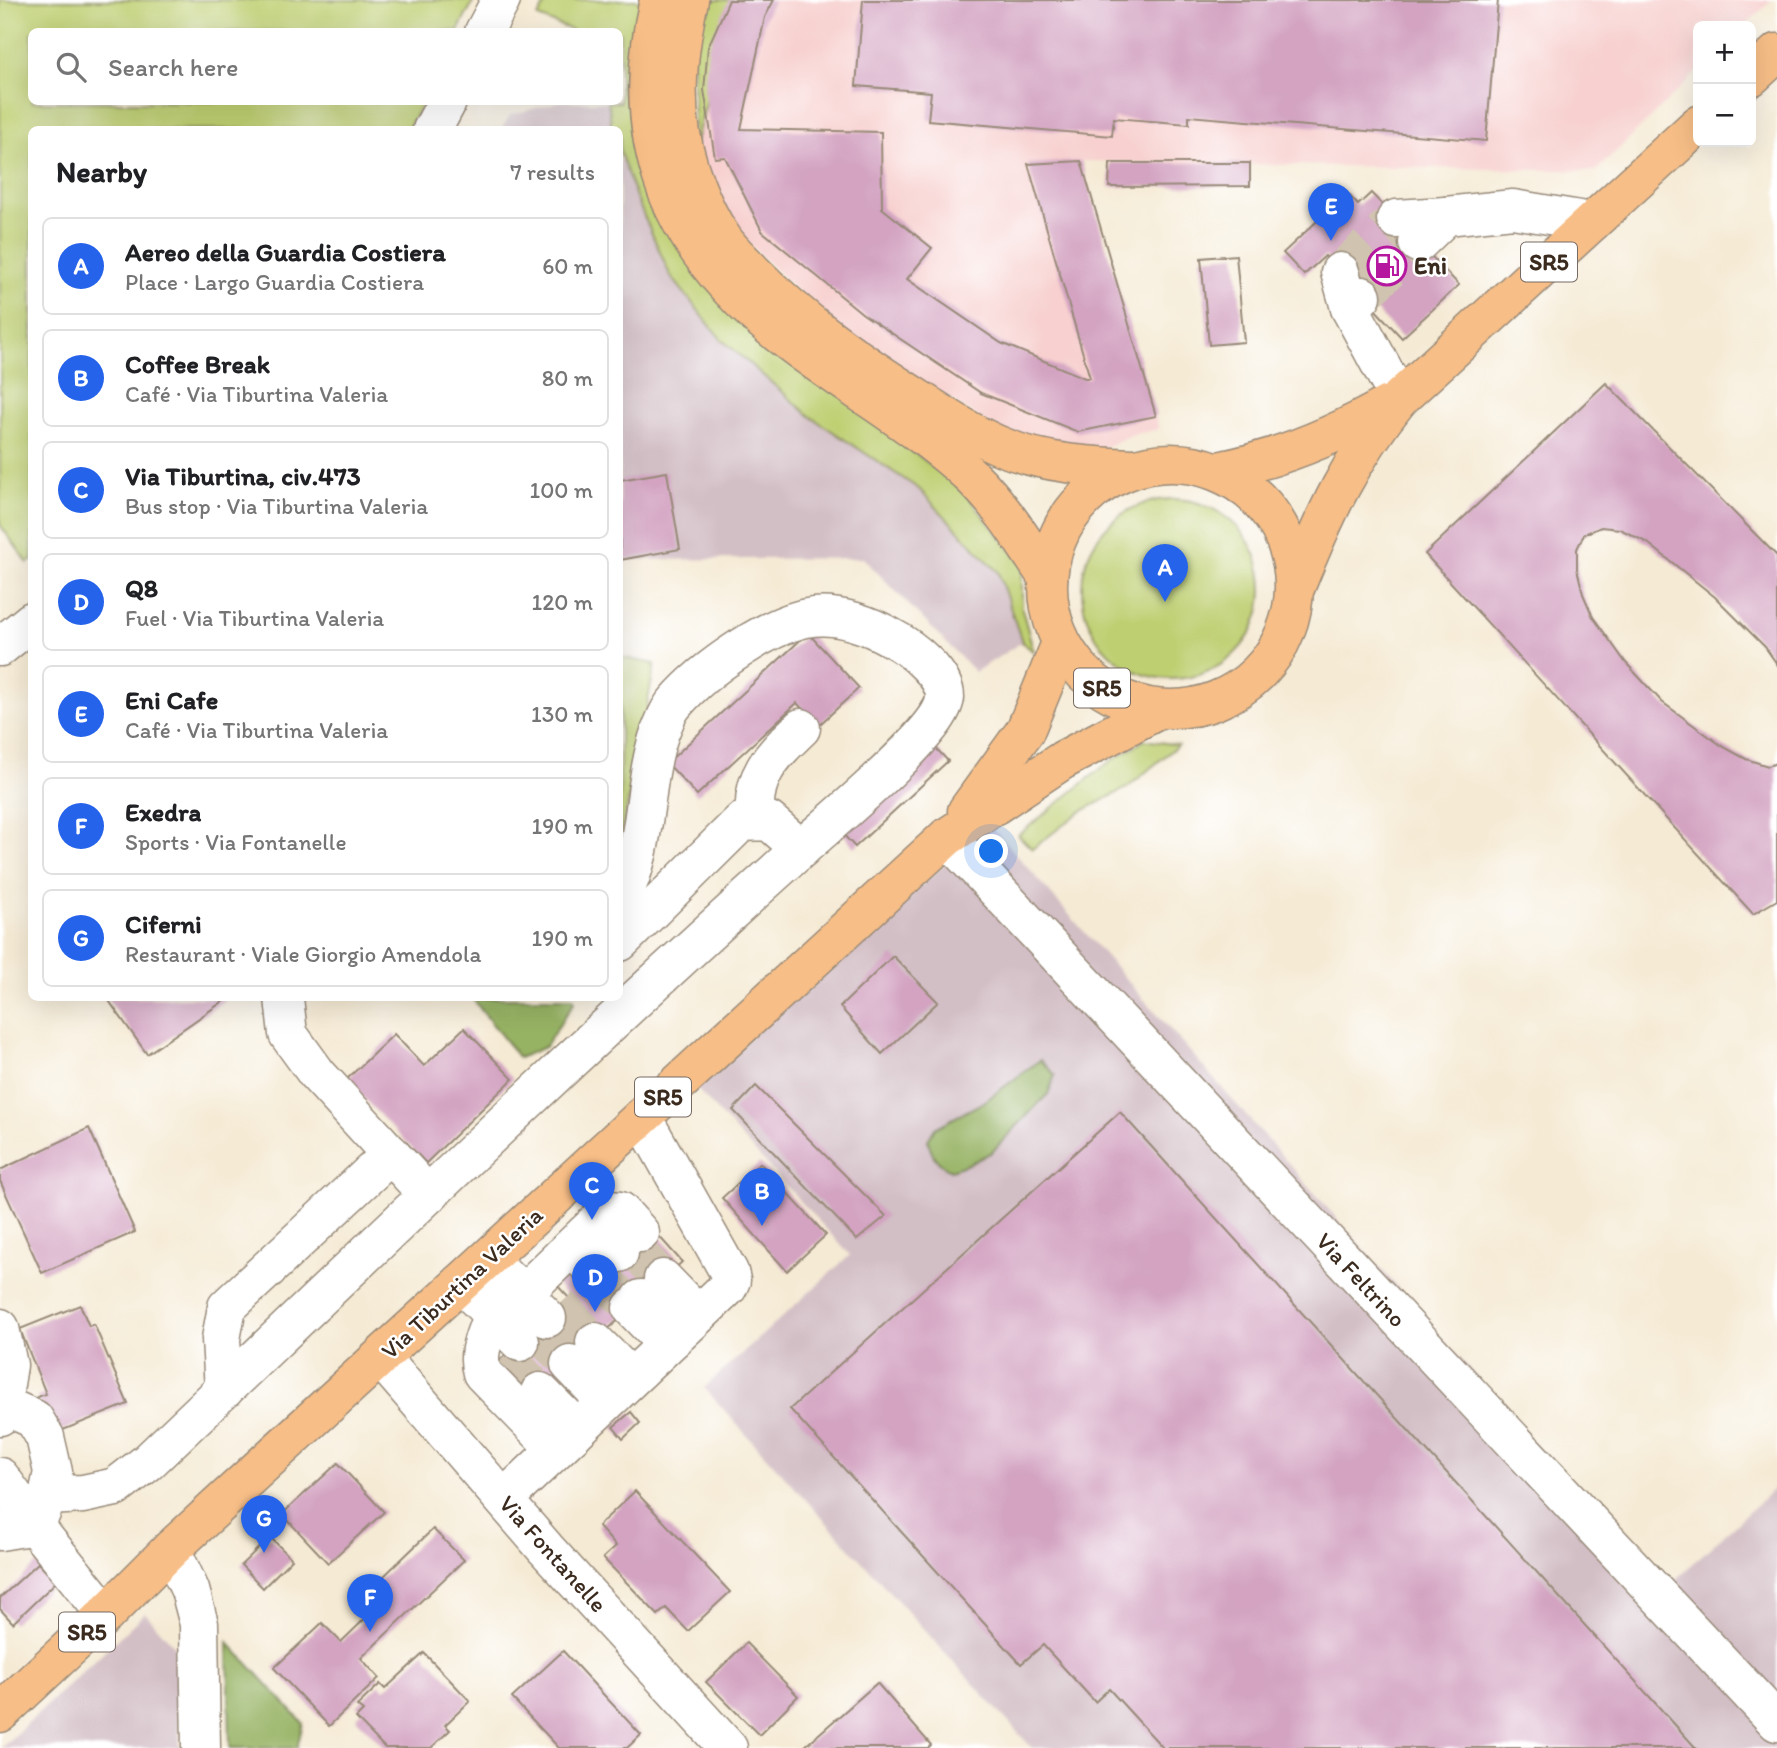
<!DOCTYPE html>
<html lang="en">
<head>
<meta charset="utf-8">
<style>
	body { margin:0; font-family:Itim,sans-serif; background:#f6f6f6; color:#202124 }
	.controls { position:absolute; right:21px; top:21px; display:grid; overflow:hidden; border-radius:10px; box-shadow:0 7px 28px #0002 }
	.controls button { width:63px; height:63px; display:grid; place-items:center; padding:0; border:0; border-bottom:2px solid #e0e0e0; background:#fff; color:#202124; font:35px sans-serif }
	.you { position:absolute; left:992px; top:852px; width:24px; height:24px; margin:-18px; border:5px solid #fff; border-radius:50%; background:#1a73e8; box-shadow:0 0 0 10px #1a73e833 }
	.badge { display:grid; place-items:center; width:46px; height:46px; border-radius:50%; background:#2563eb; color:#fff; font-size:23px; font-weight:700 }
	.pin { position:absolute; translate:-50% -58px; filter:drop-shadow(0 2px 4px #0008) }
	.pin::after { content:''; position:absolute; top:37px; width:24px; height:21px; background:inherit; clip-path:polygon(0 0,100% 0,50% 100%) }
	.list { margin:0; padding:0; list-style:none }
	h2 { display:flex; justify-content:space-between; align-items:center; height:91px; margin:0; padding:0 28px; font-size:30px }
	h2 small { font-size:23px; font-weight:400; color:#757577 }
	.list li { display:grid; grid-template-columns:46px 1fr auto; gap:21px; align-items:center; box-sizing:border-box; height:98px; margin:0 14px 14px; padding:0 14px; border:2px solid #e0e0e0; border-radius:10px }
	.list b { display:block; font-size:26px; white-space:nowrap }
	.list p { margin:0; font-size:23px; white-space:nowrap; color:#757577 }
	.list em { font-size:23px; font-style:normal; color:#757577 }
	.icon { flex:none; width:38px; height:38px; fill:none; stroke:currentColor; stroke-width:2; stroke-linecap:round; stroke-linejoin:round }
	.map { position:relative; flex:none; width:1777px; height:1748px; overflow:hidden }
	.search { position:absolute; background:#fff; box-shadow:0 7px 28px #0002; left:28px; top:28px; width:595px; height:77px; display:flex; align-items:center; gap:18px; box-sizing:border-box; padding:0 24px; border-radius:10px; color:#757577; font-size:26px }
	.panel { position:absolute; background:#fff; box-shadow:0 7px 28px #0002; left:28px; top:126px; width:595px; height:875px; border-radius:10px }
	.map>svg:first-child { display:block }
</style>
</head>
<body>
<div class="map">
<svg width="1777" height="1748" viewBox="0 0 1777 1748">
	<rect width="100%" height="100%" fill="#fff"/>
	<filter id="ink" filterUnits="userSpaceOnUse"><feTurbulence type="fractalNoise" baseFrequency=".0143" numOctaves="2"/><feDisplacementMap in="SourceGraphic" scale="14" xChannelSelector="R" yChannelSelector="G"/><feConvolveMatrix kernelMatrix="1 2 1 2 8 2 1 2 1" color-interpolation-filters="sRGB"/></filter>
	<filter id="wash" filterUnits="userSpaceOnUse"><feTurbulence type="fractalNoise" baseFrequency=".00686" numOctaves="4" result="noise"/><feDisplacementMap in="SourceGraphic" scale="28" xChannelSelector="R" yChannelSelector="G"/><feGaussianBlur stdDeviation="1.57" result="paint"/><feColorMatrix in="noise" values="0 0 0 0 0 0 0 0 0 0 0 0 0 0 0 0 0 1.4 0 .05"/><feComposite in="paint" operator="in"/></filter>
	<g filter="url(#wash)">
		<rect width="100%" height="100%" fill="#f5ead4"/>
		<polygon fill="#f7d0cf" points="741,0 1772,0 1744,26 1698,26 1698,71 1596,171 1081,161 1159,429 1131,435 1092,453 1011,438 834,326 732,227 694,148 710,88"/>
		<g fill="#d2bec5">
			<polygon points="559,102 608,102 612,129 501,130 510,115"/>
			<polygon points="620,153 637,200 670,275 721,339 811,417 919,489 998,572 1022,642 975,672 863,558 620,560"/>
			<polygon points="992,827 1664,1590 1777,1486 1777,1748 1032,1748 704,1388 850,1255 695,1087 946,863"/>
			<polygon points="145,1613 177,1649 180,1748 1,1748"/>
		</g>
		<g fill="#becf71" stroke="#7c7c48" stroke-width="2">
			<polygon points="0,0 474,0 458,31 32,32 32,102 423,102 408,129 32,130 32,560 28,563 0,525"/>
			<polygon points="547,0 643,0 631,98 873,421 961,488 1022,564 1022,609 1034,652 1022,642 998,572 919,489 811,417 721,339 670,275 637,200 620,153 620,130 612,129 608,102 620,102 620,32 574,31 538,17"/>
			<polygon points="705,0 741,0 710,88 694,148 693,49"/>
			<circle cx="1172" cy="589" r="90"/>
			<polygon points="620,657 655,664 620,843"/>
			<polygon points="1145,740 1178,745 1127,788 1080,812 1032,849 1018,835 1108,763"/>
		</g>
		<g fill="#96b263" stroke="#686e40" stroke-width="2">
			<polygon points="472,998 573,998 575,1001 545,1047 519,1058"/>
			<path d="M1040,1060L1055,1075L1048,1094L992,1152L971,1163L951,1170C937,1164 931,1155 928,1140L935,1128L984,1102Z"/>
			<polygon points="228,1642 303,1723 297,1748 230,1748"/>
		</g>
		<g id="blocks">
			<g fill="#d3a3c1">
				<polygon points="729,0 774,0 765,17 741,129 881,132 882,208 932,248 907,279 1001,343 1085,378 1090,378 1028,164 1081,161 1156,416 1078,432 981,393 863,314 762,231 725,157 715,158 704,90 708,47"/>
				<polygon points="863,0 1498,0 1486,141 1189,116 1189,124 1114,118 1112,136 928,120 931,92 856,86"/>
				<polygon points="1110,163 1250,163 1250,186 1109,187"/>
				<polygon points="1347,193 1358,205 1371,193 1459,285 1402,338 1325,256 1304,275 1283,253"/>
				<polygon points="1236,255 1244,342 1209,345 1201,258"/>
				<polygon points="1606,383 1777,556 1777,664 1765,647 1715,597 1648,543 1620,529 1601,527 1584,534 1577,549 1577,569 1583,594 1593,617 1626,663 1662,702 1722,746 1746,759 1768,766 1777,763 1777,900 1753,914 1425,554"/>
				<polygon points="667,472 680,549 620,560 620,480"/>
				<polygon points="808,633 859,688 818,726 797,703 697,795 667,763"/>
				<polygon points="933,745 948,761 855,847 840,831"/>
				<polygon points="893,956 938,1002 882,1054 840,1007"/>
				<polygon points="107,998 228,998 147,1054"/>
				<polygon points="464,1028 513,1079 426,1163 346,1080 394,1034 424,1066"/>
				<polygon points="756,1086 886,1216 857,1240 733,1110"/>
				<polygon points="1120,1112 1696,1748 1163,1748 1109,1689 1095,1702 1043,1645 1021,1664 790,1409"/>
				<polygon points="89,1128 135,1232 42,1273 0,1181 0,1170"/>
				<polygon points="760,1163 826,1235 787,1271 722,1198"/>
				<polygon points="649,1225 682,1262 529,1401 495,1365 569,1298 553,1281"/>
				<polygon points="80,1305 89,1326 94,1324 128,1404 53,1434 37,1397 46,1394 20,1329"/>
				<polygon points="631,1412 640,1423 623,1439 613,1427"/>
				<polygon points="338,1463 384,1512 328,1563 282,1514"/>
				<polygon points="635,1491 730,1592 688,1631 666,1608 658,1615 603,1558 616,1546 598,1526"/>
				<polygon points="433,1529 464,1560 361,1658 379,1678 329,1726 274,1668 322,1623 341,1642 373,1611 361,1598"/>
				<polygon points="270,1537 292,1559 263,1588 241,1565"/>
				<polygon points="38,1563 56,1582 13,1623 0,1609 0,1598"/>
				<polygon points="746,1643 798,1696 759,1735 706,1682"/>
				<polygon points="563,1651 641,1735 627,1748 559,1748 512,1698"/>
				<polygon points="424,1653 470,1701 445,1725 450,1730 431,1748 385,1748 356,1718 363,1711 357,1706 380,1684 385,1689"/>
				<polygon points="877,1683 931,1745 928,1748 803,1748"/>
			</g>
		</g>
	</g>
	<g filter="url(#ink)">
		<use href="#blocks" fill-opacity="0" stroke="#988a79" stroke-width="2"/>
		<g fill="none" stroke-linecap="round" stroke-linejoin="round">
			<g stroke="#d0c4b0" stroke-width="38" stroke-dasharray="38 19" stroke-linecap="butt">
				<polyline points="1340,272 1396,219"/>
				<polyline points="1362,296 1418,243"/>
				<polyline points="629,1244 663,1279"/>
				<polyline points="597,1273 632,1308"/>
				<polyline points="559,1306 595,1342"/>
				<polyline points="534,1329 570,1364"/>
				<polyline points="505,1356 540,1392"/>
			</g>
			<defs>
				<g id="minor">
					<polyline points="484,32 501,0"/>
					<polyline points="432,130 447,102"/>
					<polyline points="1396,219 1446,216"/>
					<polyline points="1418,243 1446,216 1513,209 1592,222"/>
					<polyline points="1340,272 1350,308"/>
					<polyline points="1362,296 1350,308 1399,399"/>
					<polyline points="0,647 32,621"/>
					<path d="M756,821C749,778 772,756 801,728"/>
					<polyline points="947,837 1777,1722"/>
					<polyline points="620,942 741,822 769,821 801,849"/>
					<polyline points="284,998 288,1034 317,1074 428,1195"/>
					<polyline points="585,1234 599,1235 619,1253"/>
					<path d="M562,1256C579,1251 585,1261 597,1273"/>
					<polyline points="488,1259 547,1318"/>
					<polyline points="663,1279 691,1308 704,1309"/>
					<polyline points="461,1283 520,1342"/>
					<polyline points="632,1308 659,1336 673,1339 670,1326 641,1299"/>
					<polyline points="0,1328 8,1365 0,1416"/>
					<polyline points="595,1342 624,1371 639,1371"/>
					<polyline points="381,1358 546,1549 728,1748"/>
					<polyline points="570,1364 600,1395 614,1395 612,1383"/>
					<polyline points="224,1390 221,1339 227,1307 391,1154"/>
					<polyline points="540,1392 567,1419 573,1434"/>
					<path d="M556,1449L482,1373C477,1356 482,1343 488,1327L610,1210L620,1211L640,1233"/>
					<polyline points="0,1477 45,1539 106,1614"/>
					<path d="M48,1496L83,1494L116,1487L148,1462C365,1255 581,1046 804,846C831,822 944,729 945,697C945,674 910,647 892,638C870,625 839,614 813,617C771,622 703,670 675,703C668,710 664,723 660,732C641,786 649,849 620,900"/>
					<polyline points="504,1499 728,1287 731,1280 729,1272 642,1117"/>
					<polyline points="0,1531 36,1525 48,1496 53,1472 45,1437 34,1419 3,1405"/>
					<polyline points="171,1549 190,1590 199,1624 201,1748"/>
				</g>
				<g id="major">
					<polyline points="1751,77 1777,53"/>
					<circle cx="1171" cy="586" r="123"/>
					<path d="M1218,471C1278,459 1335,436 1388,405"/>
					<path d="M1296,586C1325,514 1350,460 1399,399L1698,125"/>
					<polyline points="967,811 1025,731 1061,643"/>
					<polyline points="0,1713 106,1614 171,1549 947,837 1063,760 1160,709"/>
				</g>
				<g id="highway">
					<path d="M659,0C625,145 672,253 789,342C849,388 917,425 972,477C1003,507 1024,543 1048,578"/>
					<path d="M689,0C677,57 671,111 689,167C697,191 709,219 723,239C731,251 743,261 752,271C801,321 860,362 920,400C947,417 973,435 1003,447C1045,464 1089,466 1133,468"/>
				</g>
			</defs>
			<use href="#minor" stroke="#988a79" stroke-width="41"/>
			<use href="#major" stroke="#988a79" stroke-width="41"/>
			<use href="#highway" stroke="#988a79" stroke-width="41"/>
			<use href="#minor" stroke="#fff" stroke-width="38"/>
			<use href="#major" stroke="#f7be87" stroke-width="38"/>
			<use href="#highway" stroke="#f7be87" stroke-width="38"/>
		</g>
	</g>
	<defs>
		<symbol id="fuel-ring" viewBox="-11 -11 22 22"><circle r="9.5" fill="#fff" stroke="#b5179e" stroke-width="1.5"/><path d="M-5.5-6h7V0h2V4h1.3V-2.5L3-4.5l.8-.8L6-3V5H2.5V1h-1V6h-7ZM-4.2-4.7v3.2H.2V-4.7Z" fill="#b5179e"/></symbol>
	</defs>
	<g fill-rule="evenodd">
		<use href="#fuel-ring" x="1365" y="244" width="44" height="44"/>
	</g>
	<g text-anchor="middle" stroke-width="5" stroke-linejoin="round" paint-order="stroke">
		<g fill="#fff" stroke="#766a62" stroke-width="2">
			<rect x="1521" y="242.5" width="56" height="39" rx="5"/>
			<rect x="1074" y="668.5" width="56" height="39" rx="5"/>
			<rect x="635" y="1077.5" width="56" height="39" rx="5"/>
			<rect x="59" y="1612.5" width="56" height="39" rx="5"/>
		</g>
		<g font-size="23" font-weight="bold" fill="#3b2a1e">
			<text x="1549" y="270">SR5</text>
			<text x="1102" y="696">SR5</text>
			<text x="663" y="1105">SR5</text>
			<text x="87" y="1640">SR5</text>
		</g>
		<g font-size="24" font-weight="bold" fill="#3b2a1e" stroke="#fff" text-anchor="start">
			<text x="1414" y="274">Eni</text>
		</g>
		<g font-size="24" fill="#3b2a1e" stroke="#fff">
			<text transform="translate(1361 1280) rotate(47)" y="8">Via Feltrino</text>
			<text transform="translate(462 1283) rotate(-43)" y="8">Via Tiburtina Valeria</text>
			<text transform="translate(553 1554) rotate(48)" y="8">Via Fontanelle</text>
		</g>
	</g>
</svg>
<div class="controls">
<button>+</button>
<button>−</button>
</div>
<div class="you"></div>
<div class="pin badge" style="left:1165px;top:602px">A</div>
<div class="pin badge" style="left:762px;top:1226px">B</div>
<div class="pin badge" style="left:592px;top:1220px">C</div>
<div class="pin badge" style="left:595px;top:1312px">D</div>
<div class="pin badge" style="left:1331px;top:241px">E</div>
<div class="pin badge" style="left:370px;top:1632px">F</div>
<div class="pin badge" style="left:264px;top:1553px">G</div>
<div class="search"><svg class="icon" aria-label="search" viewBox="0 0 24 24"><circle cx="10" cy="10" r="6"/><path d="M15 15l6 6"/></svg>Search here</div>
<section class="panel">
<h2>Nearby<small>7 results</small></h2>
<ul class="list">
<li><span class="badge">A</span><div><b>Aereo della Guardia Costiera</b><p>Place · Largo Guardia Costiera</p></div><em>60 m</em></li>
<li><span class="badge">B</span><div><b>Coffee Break</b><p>Café · Via Tiburtina Valeria</p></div><em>80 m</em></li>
<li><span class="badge">C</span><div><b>Via Tiburtina, civ.473</b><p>Bus stop · Via Tiburtina Valeria</p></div><em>100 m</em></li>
<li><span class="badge">D</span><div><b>Q8</b><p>Fuel · Via Tiburtina Valeria</p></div><em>120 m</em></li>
<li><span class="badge">E</span><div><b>Eni Cafe</b><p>Café · Via Tiburtina Valeria</p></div><em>130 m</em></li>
<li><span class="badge">F</span><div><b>Exedra</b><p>Sports · Via Fontanelle</p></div><em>190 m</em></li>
<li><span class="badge">G</span><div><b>Ciferni</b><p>Restaurant · Viale Giorgio Amendola</p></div><em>190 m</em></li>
</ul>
</section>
</div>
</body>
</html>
